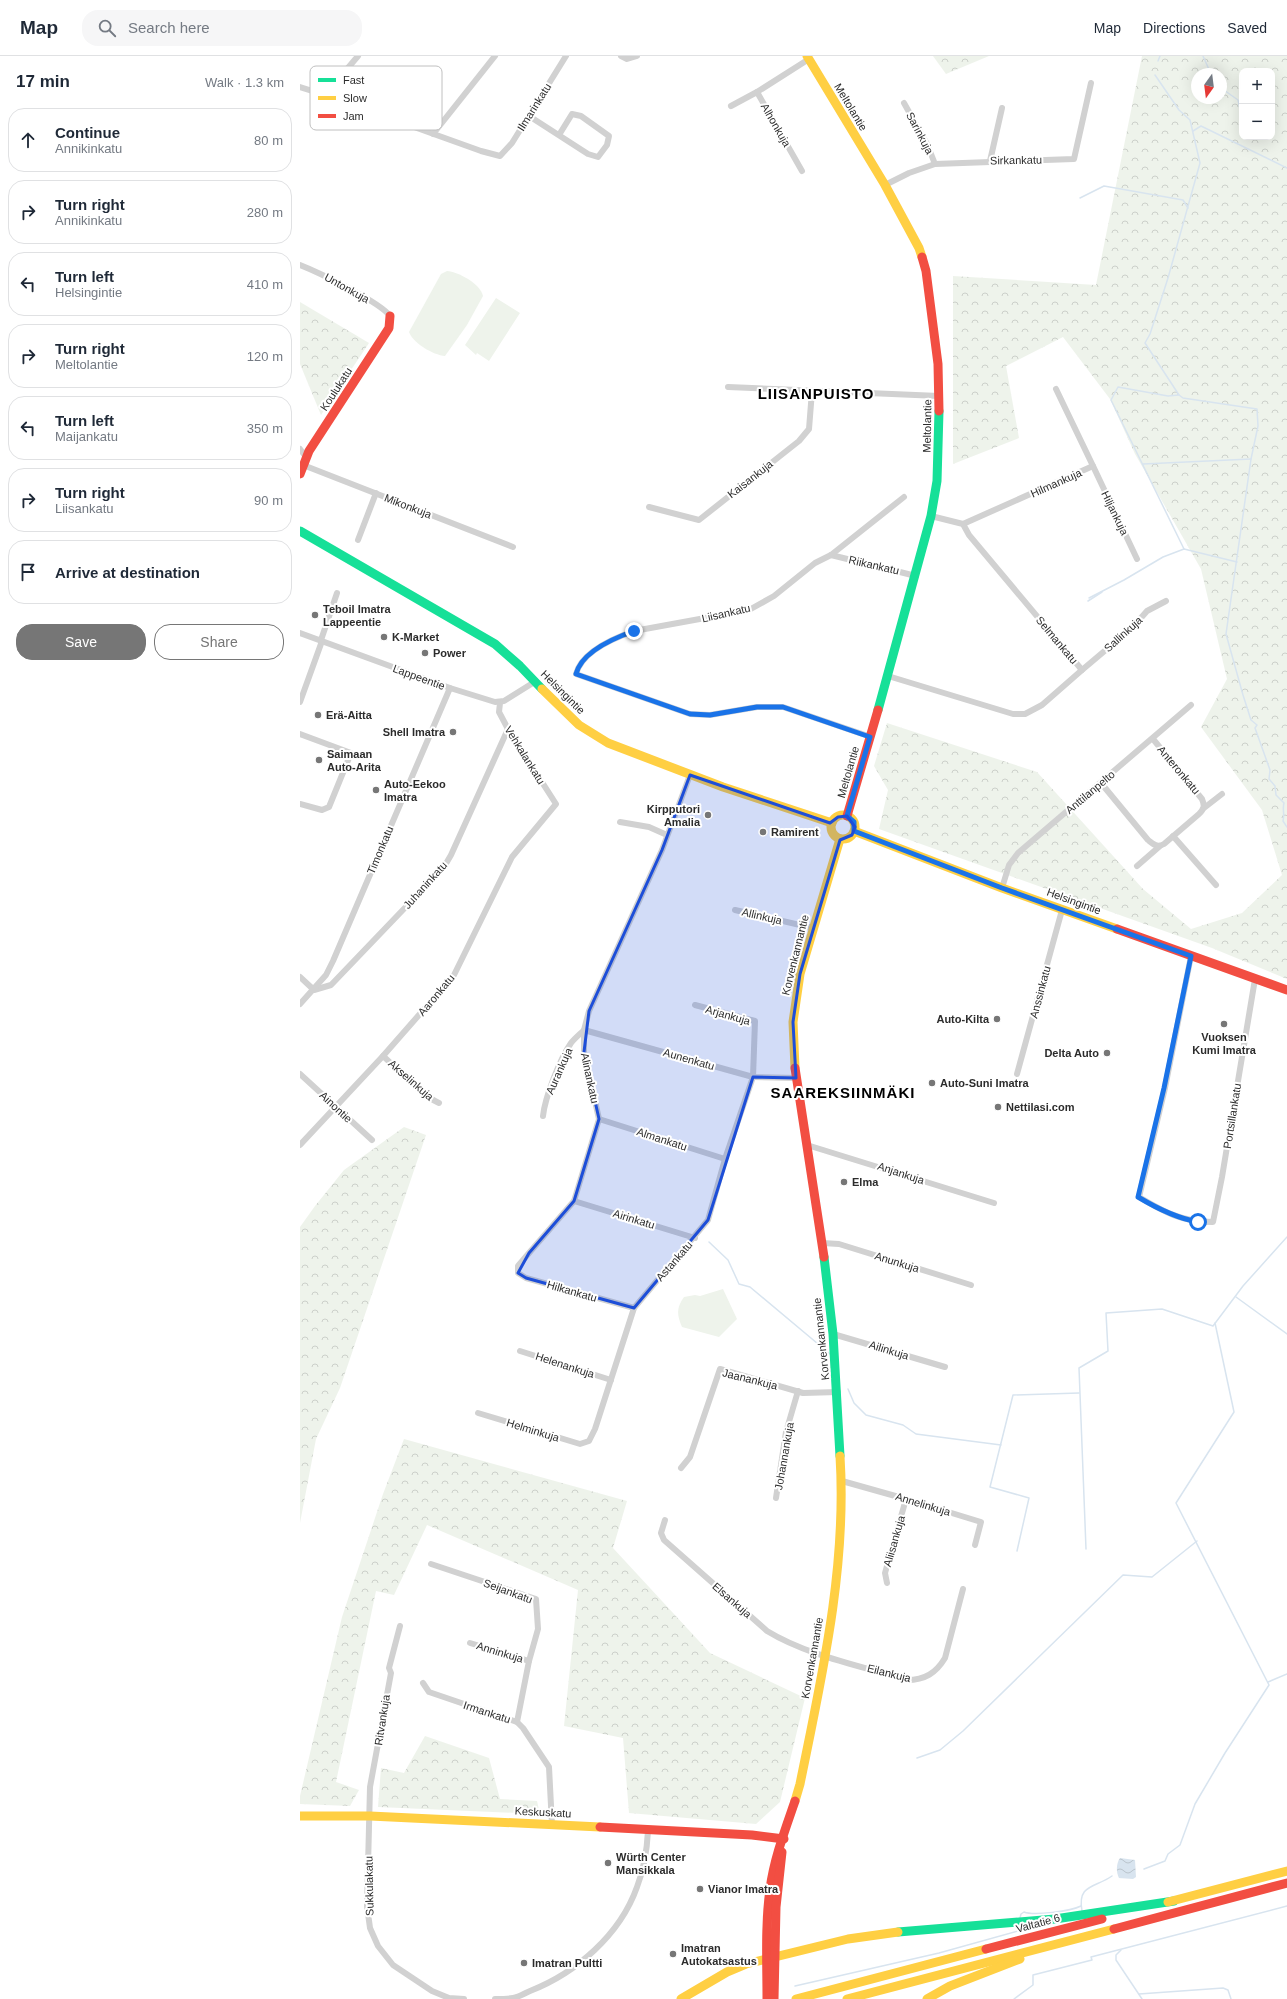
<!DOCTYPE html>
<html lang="en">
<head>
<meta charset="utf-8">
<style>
	body { margin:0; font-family:Arial,sans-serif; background:#f6f6f7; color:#1f2937 }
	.controls { position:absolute; right:12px; top:12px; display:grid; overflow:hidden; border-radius:8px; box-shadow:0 4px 16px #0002 }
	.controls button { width:36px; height:36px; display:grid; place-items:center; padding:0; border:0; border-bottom:1px solid #e0e1e3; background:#fff; color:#1f2937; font:20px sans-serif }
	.compass { position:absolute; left:891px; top:12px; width:36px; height:36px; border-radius:50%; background:#fff; box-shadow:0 4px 16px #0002; rotate:194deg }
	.stop { position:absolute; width:12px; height:12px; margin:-9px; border:3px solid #1a73e8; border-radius:50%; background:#fff }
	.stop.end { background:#1a73e8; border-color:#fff; box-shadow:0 1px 4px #0008 }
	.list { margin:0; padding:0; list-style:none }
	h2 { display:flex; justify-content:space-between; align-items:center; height:52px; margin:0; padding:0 16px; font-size:17px }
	h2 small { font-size:13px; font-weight:400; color:#747a83 }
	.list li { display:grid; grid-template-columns:26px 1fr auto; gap:12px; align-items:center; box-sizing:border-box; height:64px; margin:0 8px 8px; padding:0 8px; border:1px solid #e0e1e3; border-radius:16px }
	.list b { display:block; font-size:15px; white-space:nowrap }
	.list p { margin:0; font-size:13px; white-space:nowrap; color:#747a83 }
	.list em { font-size:13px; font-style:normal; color:#747a83 }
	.actions { display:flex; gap:8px; padding:12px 16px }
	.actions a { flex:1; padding:9px 0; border:1px solid #767676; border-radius:16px; text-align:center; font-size:14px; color:#767676 }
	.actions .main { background:#767676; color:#fff }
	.icon { flex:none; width:22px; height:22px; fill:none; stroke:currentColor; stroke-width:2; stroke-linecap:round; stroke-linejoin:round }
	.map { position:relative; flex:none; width:987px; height:1943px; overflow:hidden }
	header { display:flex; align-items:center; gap:24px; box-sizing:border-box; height:56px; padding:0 20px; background:#fff; border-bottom:1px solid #e0e1e3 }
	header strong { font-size:19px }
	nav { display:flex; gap:22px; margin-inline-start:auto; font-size:14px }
	.search { width:280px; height:36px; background:#f6f6f7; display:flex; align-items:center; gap:10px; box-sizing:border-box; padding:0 14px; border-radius:16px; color:#747a83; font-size:15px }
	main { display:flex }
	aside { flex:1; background:#fff }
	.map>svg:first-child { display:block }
</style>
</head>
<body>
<header>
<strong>Map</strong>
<div class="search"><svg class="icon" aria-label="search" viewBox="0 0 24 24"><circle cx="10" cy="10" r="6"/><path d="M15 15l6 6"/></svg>Search here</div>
<nav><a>Map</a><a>Directions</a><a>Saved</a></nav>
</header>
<main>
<aside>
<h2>17 min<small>Walk · 1.3 km</small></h2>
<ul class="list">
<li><svg class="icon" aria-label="ahead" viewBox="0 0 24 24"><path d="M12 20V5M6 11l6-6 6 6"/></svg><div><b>Continue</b><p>Annikinkatu</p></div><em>80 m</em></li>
<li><svg class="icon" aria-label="right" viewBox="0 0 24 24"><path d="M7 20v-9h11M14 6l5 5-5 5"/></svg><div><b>Turn right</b><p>Annikinkatu</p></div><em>280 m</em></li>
<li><svg class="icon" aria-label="left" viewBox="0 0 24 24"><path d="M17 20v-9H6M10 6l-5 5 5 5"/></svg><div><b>Turn left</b><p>Helsingintie</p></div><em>410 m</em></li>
<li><svg class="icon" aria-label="right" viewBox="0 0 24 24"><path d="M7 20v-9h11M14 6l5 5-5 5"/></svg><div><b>Turn right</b><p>Meltolantie</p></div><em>120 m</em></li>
<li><svg class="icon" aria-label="left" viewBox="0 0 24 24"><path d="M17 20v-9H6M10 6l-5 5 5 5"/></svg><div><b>Turn left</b><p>Maijankatu</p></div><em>350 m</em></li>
<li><svg class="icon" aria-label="right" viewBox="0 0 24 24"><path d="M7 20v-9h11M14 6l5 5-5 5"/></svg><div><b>Turn right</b><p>Liisankatu</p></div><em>90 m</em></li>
<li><svg class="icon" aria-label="arrive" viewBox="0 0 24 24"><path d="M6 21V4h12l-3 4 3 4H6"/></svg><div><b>Arrive at destination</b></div></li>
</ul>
<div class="actions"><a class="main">Save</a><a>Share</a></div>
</aside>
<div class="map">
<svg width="987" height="1943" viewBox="0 0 987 1943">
	<defs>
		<pattern id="forest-crowns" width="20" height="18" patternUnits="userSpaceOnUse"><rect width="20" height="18" fill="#eef3eb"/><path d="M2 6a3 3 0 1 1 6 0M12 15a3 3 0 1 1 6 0" fill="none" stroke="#ccd0ca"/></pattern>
		<pattern id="water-waves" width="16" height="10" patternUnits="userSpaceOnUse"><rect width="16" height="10" fill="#d8e4ef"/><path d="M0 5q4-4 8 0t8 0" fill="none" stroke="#bac4cd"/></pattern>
	</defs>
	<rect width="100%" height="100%" fill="#fff"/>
	<g fill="url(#forest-crowns)" fill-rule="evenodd">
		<polygon points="633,0 689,0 646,18"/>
		<path d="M842,0H987V923L912,892L579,773L588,734L574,710L587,667L737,716L843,833L891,873L942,857L982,819L962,754L901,671L927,623L901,513L835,398L810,343L763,281L706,310L719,382L653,408V220L796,229ZM942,15H972V81H942ZM897,18H921V42H897Z"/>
		<polygon points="0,246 69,287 21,359 0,308"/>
		<polygon points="104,1071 126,1079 40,1332 16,1383 0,1467 0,1171 15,1150 44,1114"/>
		<polygon points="104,1383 327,1445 313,1492 410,1597 505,1642 480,1746 456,1768 329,1757 323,1682 264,1670 278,1534 127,1469 94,1539 76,1535 36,1726 59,1734 50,1750 0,1748 0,1740 42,1561 83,1438"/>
		<polygon points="125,1680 189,1702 200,1743 237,1745 240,1758 78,1751 81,1712 104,1717"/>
	</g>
	<g fill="#eef3eb">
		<path d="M147,215C158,216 180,227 183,240L167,269L145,300C133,299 113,287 109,276L141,218Z"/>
		<polygon points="196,242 220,257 189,305 177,297 176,299 165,289"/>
		<path d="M423,1233L437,1263L419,1281L382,1271C377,1259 376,1252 384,1241L395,1239L400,1240Z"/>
	</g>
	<path fill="url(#water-waves)" d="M820,1802L835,1804L836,1821L833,1823L819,1822C816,1816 816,1808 820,1802Z"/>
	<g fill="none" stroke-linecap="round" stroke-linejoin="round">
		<g stroke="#d8e4ef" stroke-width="1.5">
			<polyline points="903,0 911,18"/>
			<polyline points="858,5 860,0"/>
			<path d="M855,19L879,54L890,64L900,107L868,222L850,278L845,287L879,339L883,342L957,353L958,370L951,403L926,578L943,639L951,664L957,669L955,672L970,714L969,723L975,730L976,739L984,747C982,753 985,758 983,765L987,771"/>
			<polyline points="921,32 938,44 942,62"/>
			<polyline points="893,75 901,70 987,112"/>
			<polyline points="780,142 804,130 883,144 888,152"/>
			<polyline points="879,339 868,340 818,331 811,344 884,493"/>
			<polyline points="843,408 951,403"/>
			<polyline points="789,542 824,524 863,501 884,493 937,506"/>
			<polyline points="788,545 802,536"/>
			<polyline points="409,1186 428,1204 439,1228 450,1231 530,1298"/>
			<polyline points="936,1241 987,1278"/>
			<polyline points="548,1333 554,1347 566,1359 603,1369 616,1378 701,1389"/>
			<polyline points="786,1493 779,1312 808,1295 806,1257 862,1253 913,1270 943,1230 987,1181"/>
			<polyline points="717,1495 729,1442 690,1431 713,1339 779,1337"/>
			<polyline points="968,1626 987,1618"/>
			<polyline points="617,1702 640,1694 663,1675 823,1519 852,1521 897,1485"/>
			<polyline points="844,1813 865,1805 868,1798 880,1789 895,1748 925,1697 969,1629 876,1447 934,1356 915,1267"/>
			<path d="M782,1855C777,1828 795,1832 812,1820"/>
			<path d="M720,1862L721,1858L724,1856C734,1860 771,1855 781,1850"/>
			<polyline points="821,1894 816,1899 816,1904 842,1943"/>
			<polyline points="495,1930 639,1897 725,1873 724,1871"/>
			<polyline points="839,1938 923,1932 928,1934 931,1943"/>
			<polyline points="714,1943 733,1929 733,1919 792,1904 791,1901 987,1850"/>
		</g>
		<g stroke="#d1d1d1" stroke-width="6">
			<polyline points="321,0 327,3 337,0"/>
			<polyline points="0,31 25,39 181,95 200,100 212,87 266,0"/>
			<polyline points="25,39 58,0"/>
			<polyline points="604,47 627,88 635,108"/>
			<polyline points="431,50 457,36"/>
			<polyline points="229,60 288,98 298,101 307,89 309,80 281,60 272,58 259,79"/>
			<polyline points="133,78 195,0"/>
			<polyline points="690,105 702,52"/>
			<polyline points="502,115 457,36 509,3"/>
			<polyline points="585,129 609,117 635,108 774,103 791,27"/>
			<path d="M0,209C18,216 80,246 90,260"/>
			<polyline points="428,331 639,340"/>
			<polyline points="0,393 6,401"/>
			<polyline points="3,409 213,491"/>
			<polyline points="793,410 837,503"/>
			<polyline points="349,451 399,464 499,385 509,373 512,335"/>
			<polyline points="663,468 793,410 756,333"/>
			<polyline points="58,484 76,437"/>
			<polyline points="531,499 616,520"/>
			<polyline points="0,577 150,632 195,646 204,645 236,625"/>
			<polyline points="21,584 37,537"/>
			<polyline points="782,614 833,571 847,555 866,545"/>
			<polyline points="588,620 713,658 725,658 742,649 782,614 669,479 663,468 631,460"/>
			<polyline points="0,646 22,585"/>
			<polyline points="0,678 51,697 29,751 22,754 0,748"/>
			<path d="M571,681L483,651H457L410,659L390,658L276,618C282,595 314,582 334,575L449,554L474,540L515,507L531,499L604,441"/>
			<path d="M801,727L848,784C853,788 857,792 864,788L899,758C904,753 905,750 902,743L853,683"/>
			<polyline points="904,752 922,738"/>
			<polyline points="320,766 349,771 367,779"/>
			<polyline points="873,780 916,829"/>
			<polyline points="837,810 860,790"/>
			<polyline points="702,832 709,809 718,797 891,649"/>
			<polyline points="435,854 513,872"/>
			<path d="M891,900L865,1032L839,1141C864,1156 882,1166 913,1166L922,1121L955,923"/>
			<polyline points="0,921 14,934 31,929 144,811 151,799 208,673"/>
			<polyline points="0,948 26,919 33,905 150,632"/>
			<path d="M83,1000C100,1015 118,1037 139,1047"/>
			<polyline points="0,1018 72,1084"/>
			<polyline points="717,1018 762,854"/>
			<path d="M243,1060C245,1041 260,1003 271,987C274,983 280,978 284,974L453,1021L496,1022"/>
			<polyline points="299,1063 425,1103"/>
			<polyline points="0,1089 83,1000 154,919 212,801 256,748 208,673 199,656 200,647"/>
			<polyline points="507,1089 694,1147"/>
			<polyline points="274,1145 395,1182"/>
			<polyline points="522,1187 539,1188 671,1229"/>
			<polyline points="334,1252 226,1222 218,1217 218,1210 229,1197 274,1145 299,1063 284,996 284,974 289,955 362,794 390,719"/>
			<polyline points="533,1278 645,1311"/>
			<polyline points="220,1295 311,1324"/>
			<polyline points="178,1357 280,1388 289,1385 295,1373 334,1252 408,1164 425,1103 453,1021 455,965 395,949"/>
			<polyline points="381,1412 390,1401 420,1313 503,1337 538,1336"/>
			<polyline points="542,1425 606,1443 681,1466 675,1489"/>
			<polyline points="476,1442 486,1376 498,1335"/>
			<path d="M365,1464L361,1477L364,1484L467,1575C508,1600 562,1610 607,1624C625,1624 636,1617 645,1602L663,1533"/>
			<polyline points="131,1508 236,1543 238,1573 229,1605 217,1666"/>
			<polyline points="587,1527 585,1517 606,1443"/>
			<polyline points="100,1570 89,1612 91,1617 70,1731 67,1850 70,1872 78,1890 93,1909 132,1935 149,1942 164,1943"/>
			<polyline points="170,1587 229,1605"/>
			<polyline points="123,1627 129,1636 217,1666 223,1672 249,1711 252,1769"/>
			<path d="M195,1943C201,1943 207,1943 213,1942C219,1941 225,1937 230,1935C276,1917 320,1879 337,1831C344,1813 347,1794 348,1775"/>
		</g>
		<g stroke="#16e098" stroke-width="9">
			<polyline points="0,475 195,588 220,610 242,633"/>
			<polyline points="578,654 631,460 637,425 639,355"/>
			<polyline points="524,1201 533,1278 540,1400"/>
			<polyline points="598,1876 755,1863 874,1845"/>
		</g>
		<g stroke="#ffcf43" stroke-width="9">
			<polyline points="507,0 585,129 619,192 622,201"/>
			<polyline points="242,633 279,669 308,687 423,731 532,767"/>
			<circle cx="543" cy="771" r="12"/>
			<polyline points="554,775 702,832 817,873"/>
			<polyline points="495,1012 493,966 500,918 540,783"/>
			<path d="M495,1745L500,1728C522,1620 547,1511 540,1400"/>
			<polyline points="0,1760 70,1760 300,1771"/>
			<polyline points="868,1846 987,1815"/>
			<polyline points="381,1943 427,1916 446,1908 548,1883 598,1876"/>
			<polyline points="496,1943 686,1893"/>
			<polyline points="547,1943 814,1873"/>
			<polyline points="627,1943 650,1930 720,1903"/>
		</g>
		<g stroke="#f24e42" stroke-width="9">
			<polyline points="622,201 626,215 638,308 639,355"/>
			<polyline points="0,418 9,395 89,272 90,260"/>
			<polyline points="547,760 578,654"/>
			<polyline points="817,873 987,934"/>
			<polyline points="495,1012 524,1201"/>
			<polyline points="300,1771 452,1779 484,1783"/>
			<polyline points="814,1873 987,1827"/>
			<polyline points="686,1893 802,1863"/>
			<path d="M467,1943C467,1907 465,1869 470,1833C474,1803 485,1774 495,1745"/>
			<polyline points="474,1943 476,1851 482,1796"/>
		</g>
	</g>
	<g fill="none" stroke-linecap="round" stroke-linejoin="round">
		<path stroke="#1a73e8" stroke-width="5" d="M334,575C314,582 282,595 276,618L390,658L410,659L457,651H483L570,681L547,760L554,766V775L702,832L891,900L864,1032L838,1141C858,1153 876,1162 898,1166"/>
	</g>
	<path fill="#1d4ed8" fill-opacity="0.2" stroke="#1d4ed8" stroke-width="3" stroke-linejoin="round" d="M390,719L530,767L538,761L547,760L555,771L552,779L540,784L500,918L493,966L496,1022L453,1021L408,1164L334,1252L226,1222L218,1217L229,1197L274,1145L299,1063L284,996L289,955L362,794Z"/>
	<g fill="#767676" stroke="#fff" stroke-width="1.5">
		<circle cx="15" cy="559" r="4"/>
		<circle cx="84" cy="581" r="4"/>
		<circle cx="125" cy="597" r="4"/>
		<circle cx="18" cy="659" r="4"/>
		<circle cx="153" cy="676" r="4"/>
		<circle cx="19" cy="704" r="4"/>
		<circle cx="76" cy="734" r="4"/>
		<circle cx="408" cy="759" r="4"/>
		<circle cx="463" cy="776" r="4"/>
		<circle cx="697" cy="963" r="4"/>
		<circle cx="924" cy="968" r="4"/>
		<circle cx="807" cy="997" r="4"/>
		<circle cx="632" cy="1027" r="4"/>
		<circle cx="698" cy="1051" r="4"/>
		<circle cx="544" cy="1126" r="4"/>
		<circle cx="308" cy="1807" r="4"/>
		<circle cx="400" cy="1833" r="4"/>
		<circle cx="373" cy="1898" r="4"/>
		<circle cx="224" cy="1907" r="4"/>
	</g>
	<g text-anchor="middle" stroke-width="4" stroke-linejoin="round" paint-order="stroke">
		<g font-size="11" fill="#2c2c2c" stroke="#fff">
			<text transform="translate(234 51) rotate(-58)" y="4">Ilmarinkatu</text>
			<text transform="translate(551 51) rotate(59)" y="4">Meltolantie</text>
			<text transform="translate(476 69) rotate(60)" y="4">Alhonkuja</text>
			<text transform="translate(620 77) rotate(62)" y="4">Sarinkuja</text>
			<text transform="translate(716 104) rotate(-1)" y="4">Sirkankatu</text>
			<text transform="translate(47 232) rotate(29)" y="4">Untonkuja</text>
			<text transform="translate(36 333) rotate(-57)" y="4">Koulukatu</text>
			<text transform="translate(627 370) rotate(-89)" y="4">Meltolantie</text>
			<text transform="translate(450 423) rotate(-38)" y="4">Kaisankuja</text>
			<text transform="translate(756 427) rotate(-24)" y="4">Hilmankuja</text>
			<text transform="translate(108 450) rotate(21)" y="4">Mikonkuja</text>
			<text transform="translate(815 457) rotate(64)" y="4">Hiljankuja</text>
			<text transform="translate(574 509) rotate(13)" y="4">Riikankatu</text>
			<text transform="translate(426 557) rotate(-13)" y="4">Liisankatu</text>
			<text transform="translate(823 578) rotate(-42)" y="4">Sallinkuja</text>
			<text transform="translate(757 584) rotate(50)" y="4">Selmankatu</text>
			<text transform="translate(119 621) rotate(20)" y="4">Lappeentie</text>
			<text transform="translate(263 636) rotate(45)" y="4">Helsingintie</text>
			<text transform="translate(225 699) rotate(58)" y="4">Vehkalankatu</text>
			<text transform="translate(879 714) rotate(50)" y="4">Anteronkatu</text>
			<text transform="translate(548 716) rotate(-74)" y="4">Meltolantie</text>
			<text transform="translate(790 736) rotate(-40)" y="4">Anttilanpelto</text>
			<text transform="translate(80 794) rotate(-67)" y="4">Timonkatu</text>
			<text transform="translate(125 829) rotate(-48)" y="4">Juhaninkatu</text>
			<text transform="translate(774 845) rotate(20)" y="4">Helsingintie</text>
			<text transform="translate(462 860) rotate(13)" y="4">Allinkuja</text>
			<text transform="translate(495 899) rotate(-76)" y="4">Korvenkannantie</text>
			<text transform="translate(740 936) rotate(-75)" y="4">Anssinkatu</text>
			<text transform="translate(136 939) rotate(-50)" y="4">Aaronkatu</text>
			<text transform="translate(428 959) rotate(16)" y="4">Arjankuja</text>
			<text transform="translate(389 1003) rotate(16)" y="4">Aunenkatu</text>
			<text transform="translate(259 1015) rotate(-66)" y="4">Aurankuja</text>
			<text transform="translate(290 1022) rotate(78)" y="4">Alinankatu</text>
			<text transform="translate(111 1024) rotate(41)" y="4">Akselinkuja</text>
			<text transform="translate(36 1051) rotate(43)" y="4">Ainontie</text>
			<text transform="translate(932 1060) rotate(-81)" y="4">Portsillankatu</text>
			<text transform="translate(362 1083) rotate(18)" y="4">Almankatu</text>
			<text transform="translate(601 1117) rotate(18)" y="4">Anjankuja</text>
			<text transform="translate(334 1163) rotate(17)" y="4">Airinkatu</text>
			<text transform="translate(374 1205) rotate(-49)" y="4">Astankatu</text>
			<text transform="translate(597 1206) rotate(17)" y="4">Anunkuja</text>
			<text transform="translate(272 1235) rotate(16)" y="4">Hilkankatu</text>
			<text transform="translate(521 1283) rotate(-96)" y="4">Korvenkannantie</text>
			<text transform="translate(589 1294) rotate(17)" y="4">Ailinkuja</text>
			<text transform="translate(265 1309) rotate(18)" y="4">Helenankuja</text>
			<text transform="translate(450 1323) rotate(14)" y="4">Jaanankuja</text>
			<text transform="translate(233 1374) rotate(17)" y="4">Helminkuja</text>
			<text transform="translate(484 1400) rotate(-80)" y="4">Johannankuja</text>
			<text transform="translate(623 1448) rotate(17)" y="4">Annelinkuja</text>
			<text transform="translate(594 1485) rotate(-74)" y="4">Aliisankuja</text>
			<text transform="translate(208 1535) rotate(20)" y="4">Seijankatu</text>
			<text transform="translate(432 1544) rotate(41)" y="4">Elsankuja</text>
			<text transform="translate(200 1596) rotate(17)" y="4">Anninkuja</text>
			<text transform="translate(512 1602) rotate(-80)" y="4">Korvenkannantie</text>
			<text transform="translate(589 1617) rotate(14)" y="4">Eilankuja</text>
			<text transform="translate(187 1656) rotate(18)" y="4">Irmankatu</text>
			<text transform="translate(82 1664) rotate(-81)" y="4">Ritvankuja</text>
			<text transform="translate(243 1756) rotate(3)" y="4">Keskuskatu</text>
			<text transform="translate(69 1830) rotate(-91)" y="4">Sukkulakatu</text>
			<text transform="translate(738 1867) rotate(-15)" y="4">Valtatie 6</text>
		</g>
		<g font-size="11" font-weight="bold" fill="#2c2c2c" stroke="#fff" text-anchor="start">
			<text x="23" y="557">Teboil Imatra<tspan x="23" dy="13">Lappeentie</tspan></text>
			<text x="92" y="585">K-Market</text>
			<text x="133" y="601">Power</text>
			<text x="26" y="663">Erä-Aitta</text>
			<text x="145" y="680" text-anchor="end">Shell Imatra</text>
			<text x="27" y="702">Saimaan<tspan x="27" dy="13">Auto-Arita</tspan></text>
			<text x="84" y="732">Auto-Eekoo<tspan x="84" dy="13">Imatra</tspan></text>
			<text x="400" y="757" text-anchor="end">Kirpputori<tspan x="400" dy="13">Amalia</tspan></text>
			<text x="471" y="780">Ramirent</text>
			<text x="689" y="967" text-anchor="end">Auto-Kilta</text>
			<text x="924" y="985" text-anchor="middle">Vuoksen<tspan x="924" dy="13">Kumi Imatra</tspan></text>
			<text x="799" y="1001" text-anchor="end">Delta Auto</text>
			<text x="640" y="1031">Auto-Suni Imatra</text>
			<text x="706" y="1055">Nettilasi.com</text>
			<text x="552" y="1130">Elma</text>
			<text x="316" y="1805">Würth Center<tspan x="316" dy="13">Mansikkala</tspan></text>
			<text x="408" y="1837">Vianor Imatra</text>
			<text x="381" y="1896">Imatran<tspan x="381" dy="13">Autokatsastus</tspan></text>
			<text x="232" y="1911">Imatran Pultti</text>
		</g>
		<g font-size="15" font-weight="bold" letter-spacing="1" fill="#000" stroke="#fff">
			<text x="516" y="343">LIISANPUISTO</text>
			<text x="543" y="1042">SAAREKSIINMÄKI</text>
		</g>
	</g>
	<rect x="10" y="10" width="132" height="64" rx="6" fill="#fff" stroke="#c0c0c0" stroke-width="1"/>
	<rect x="18" y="22" width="18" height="4" fill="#16e098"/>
	<rect x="18" y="40" width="18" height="4" fill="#ffcf43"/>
	<rect x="18" y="58" width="18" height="4" fill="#f24e42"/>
	<g font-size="11" fill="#2c2c2c">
		<text x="43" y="28">Fast</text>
		<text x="43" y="46">Slow</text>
		<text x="43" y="64">Jam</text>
	</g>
</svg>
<div class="controls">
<button>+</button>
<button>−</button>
</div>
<svg class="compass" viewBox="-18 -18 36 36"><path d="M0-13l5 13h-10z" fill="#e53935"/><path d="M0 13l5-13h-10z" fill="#747a83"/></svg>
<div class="stop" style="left:898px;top:1166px"></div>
<div class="stop end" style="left:334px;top:575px"></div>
</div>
</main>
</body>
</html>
